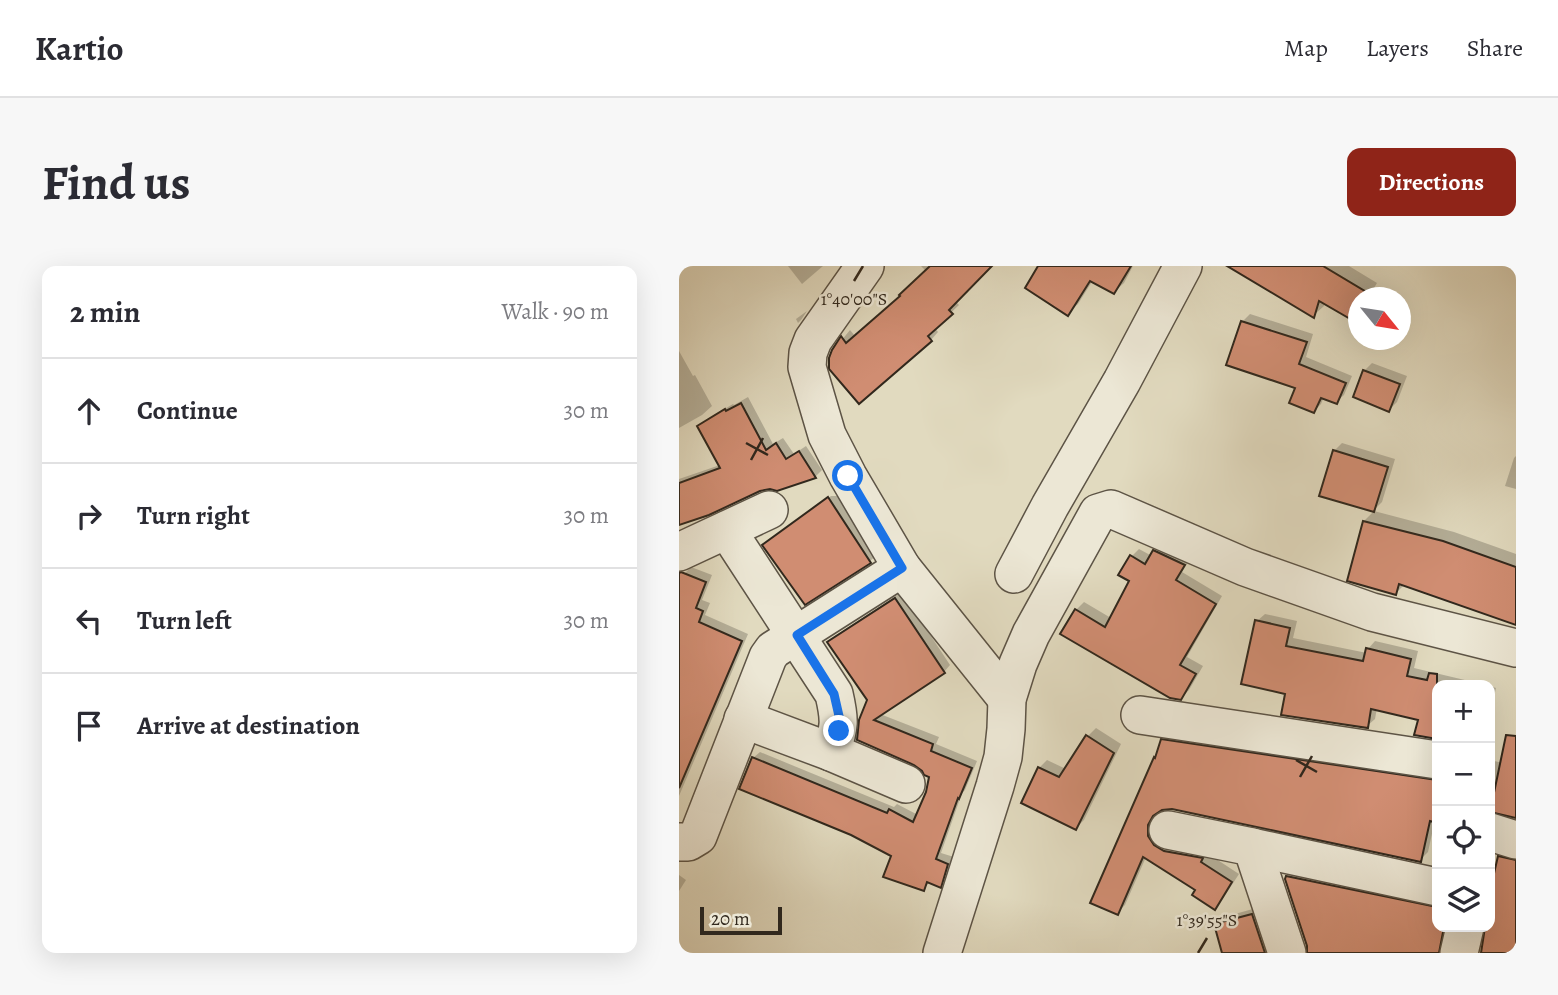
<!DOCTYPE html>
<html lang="en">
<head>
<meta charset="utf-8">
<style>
	body { margin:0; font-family:Alegreya,serif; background:#f7f7f7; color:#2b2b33 }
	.controls { position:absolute; right:21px; bottom:21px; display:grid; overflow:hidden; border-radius:14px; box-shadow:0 7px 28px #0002 }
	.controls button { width:63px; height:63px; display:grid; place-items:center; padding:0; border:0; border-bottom:2px solid #e1e1e2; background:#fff; color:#2b2b33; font:35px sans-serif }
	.compass { position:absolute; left:669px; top:21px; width:63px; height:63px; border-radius:50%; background:#fff; box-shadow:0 7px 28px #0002; rotate:120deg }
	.scale { position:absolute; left:21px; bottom:18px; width:82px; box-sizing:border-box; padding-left:7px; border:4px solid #31281d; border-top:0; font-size:19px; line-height:24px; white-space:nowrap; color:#31281d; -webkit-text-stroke:5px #ece7d5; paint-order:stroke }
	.stop { position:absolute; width:21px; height:21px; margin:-16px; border:5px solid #1a73e8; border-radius:50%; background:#fff }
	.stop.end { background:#1a73e8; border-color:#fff; box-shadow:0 2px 7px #0008 }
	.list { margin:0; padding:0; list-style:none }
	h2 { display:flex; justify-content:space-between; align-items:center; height:91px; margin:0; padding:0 28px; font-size:30px }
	h2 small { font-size:23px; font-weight:400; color:#7c7c81 }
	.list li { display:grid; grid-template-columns:46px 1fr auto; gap:21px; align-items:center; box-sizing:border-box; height:105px; padding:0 28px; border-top:2px solid #e1e1e2 }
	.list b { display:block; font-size:26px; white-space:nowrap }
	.list em { font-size:23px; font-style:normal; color:#7c7c81 }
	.icon { flex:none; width:38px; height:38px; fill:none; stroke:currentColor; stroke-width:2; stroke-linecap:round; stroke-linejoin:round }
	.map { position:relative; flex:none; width:837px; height:687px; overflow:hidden; border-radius:14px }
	header { display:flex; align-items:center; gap:42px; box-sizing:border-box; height:98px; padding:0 35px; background:#fff; border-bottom:2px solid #e1e1e2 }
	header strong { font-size:33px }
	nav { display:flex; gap:38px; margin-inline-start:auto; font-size:24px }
	.intro { display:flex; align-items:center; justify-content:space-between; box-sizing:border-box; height:168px; padding:0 42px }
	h1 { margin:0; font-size:49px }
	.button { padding:18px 32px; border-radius:14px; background:#8f2418; color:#fff; font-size:24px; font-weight:700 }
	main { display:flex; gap:42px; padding:0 42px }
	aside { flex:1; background:#fff; border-radius:14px; box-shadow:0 7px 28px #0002 }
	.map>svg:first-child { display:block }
</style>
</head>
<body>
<header>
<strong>Kartio</strong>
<nav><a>Map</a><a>Layers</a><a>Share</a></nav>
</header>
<div class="intro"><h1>Find us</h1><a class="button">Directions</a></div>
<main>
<aside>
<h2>2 min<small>Walk · 90 m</small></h2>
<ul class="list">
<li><svg class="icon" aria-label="ahead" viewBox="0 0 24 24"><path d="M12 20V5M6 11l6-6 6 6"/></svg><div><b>Continue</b></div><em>30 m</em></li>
<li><svg class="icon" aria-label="right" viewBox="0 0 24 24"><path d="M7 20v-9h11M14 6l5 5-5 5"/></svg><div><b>Turn right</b></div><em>30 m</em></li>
<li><svg class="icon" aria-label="left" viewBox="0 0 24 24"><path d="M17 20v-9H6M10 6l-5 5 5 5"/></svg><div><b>Turn left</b></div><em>30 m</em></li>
<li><svg class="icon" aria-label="arrive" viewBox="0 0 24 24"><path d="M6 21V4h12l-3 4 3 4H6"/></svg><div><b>Arrive at destination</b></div></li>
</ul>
</aside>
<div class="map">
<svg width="837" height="687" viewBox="0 0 837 687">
	<rect width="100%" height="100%" fill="#e1dabf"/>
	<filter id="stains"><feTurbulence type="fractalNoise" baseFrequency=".00286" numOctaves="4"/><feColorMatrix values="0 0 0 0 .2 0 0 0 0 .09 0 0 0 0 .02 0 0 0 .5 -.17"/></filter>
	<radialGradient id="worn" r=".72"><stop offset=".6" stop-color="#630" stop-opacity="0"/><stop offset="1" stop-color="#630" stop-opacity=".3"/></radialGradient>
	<g fill="#0003">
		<polygon points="109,0 144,0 123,18"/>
		<polygon points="242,0 311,0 276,35 280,39 256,62 259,66 252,74 154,85 171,64 176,70 223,30 247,5"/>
		<polygon points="361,0 454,0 445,17 435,26 414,14 399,38 389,47"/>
		<polygon points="552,0 670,0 698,17 689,32 680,32 680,45 673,52 646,36 645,40 635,49"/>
		<polygon points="128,45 122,54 119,57 117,53"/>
		<polygon points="571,48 634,68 627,91 673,110 665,129 657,136 645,131 642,138 635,145 619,120 563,56"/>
		<polygon points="0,85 14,110 16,109 33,140 23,149 0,162"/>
		<polygon points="693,97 728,110 718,136 710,144 685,105"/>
		<polygon points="69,131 94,178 104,172 115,188 127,180 143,204 136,211 81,223 0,257 0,213 41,199 20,161 27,154 54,138 55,139"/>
		<polygon points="663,177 716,193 703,236 695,244 655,185"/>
		<polygon points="837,190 837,223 826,220 835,192"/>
		<polygon points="152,230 159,230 198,289 191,295 126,337 85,279 92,272"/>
		<polygon points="695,245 775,266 837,288 837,358 726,318 717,327 685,255"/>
		<polygon points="484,277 513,290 503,306 543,330 508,391 524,400 510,424 502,432 397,344 405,336 432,352 453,315 452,291 460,283 473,290"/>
		<polygon points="12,301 33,309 23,334 31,337 26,349 69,368 0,530 0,320 5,308"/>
		<polygon points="223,326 271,399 265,406 201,448 260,471 257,478 298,495 286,524 283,527 262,587 275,591 268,613 261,620 251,616 244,623 214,589 74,492 81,486 215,541 218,538 239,549 248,526 253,510 236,497 180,473 190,434 150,376 156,370"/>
		<polygon points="586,348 618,355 614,372 688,387 689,383 696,375 739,385 735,402 807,419 758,419 758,471 737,468 741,452 698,442 696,453 688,460 608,427 578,355"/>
		<polygon points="811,420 817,422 811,449"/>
		<polygon points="417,462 442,478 405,554 397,562 360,502 368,494 387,503 409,470"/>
		<polygon points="492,466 758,507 758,555 756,554 749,586 741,594 493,542 478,545 476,550 476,562 528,587 560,608 543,634 535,642 519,623 467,591 446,639 438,647 484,474"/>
		<polygon points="811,494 837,500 837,550 817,544 811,544"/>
		<polygon points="828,584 837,586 837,687 803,687 808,661 811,661 811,633 821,591"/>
		<polygon points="616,603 758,634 758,661 770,661 769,687 629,687 630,680 608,611"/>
		<polygon points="0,609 7,614 0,625"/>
		<polygon points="581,641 597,687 545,687 537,659 545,651"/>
	</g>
	<g fill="#d08d72" stroke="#31281d" stroke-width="2">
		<polygon points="251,0 313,0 270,44 274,48 249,70 253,75 180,138 150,103 150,92 153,84 162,70 167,77 221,30 220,29"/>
		<polygon points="359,0 452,0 435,28 411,15 389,50 346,22"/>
		<polygon points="548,0 644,0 689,27 687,32 680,32 680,44 673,54 640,35 635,52"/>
		<polygon points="562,55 628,76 620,98 667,117 658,138 642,132 635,147 610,137 616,122 547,99"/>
		<polygon points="684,104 721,118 710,146 674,131"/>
		<polygon points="62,137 87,184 97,177 107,193 120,185 137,212 98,225 91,223 81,225 30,249 0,259 0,217 41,202 18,160 46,143 47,145"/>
		<polygon points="654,184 709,201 695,246 640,230"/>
		<polygon points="149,231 192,297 126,339 83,279"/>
		<polygon points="684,255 764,275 837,301 837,359 720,318 717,329 668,315"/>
		<polygon points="474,284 506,299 497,314 537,338 501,399 517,408 502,434 491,432 381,368 396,343 426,361 450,315 439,309 451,289 466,298"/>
		<polygon points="2,306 27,316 17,342 24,345 20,356 63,375 0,522 0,307"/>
		<polygon points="216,332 266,407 195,454 254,478 252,485 293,502 280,533 279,532 257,593 269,598 262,622 248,616 245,625 204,611 212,590 172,569 60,523 73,491 208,547 210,543 234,556 247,526 250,511 245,509 243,505 235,499 178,474 180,454 188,434 148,376"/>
		<polygon points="576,354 611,362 607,380 684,395 687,382 732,393 728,410 748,414 750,407 758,408 758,473 735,469 739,454 692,443 689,462 602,449 606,428 562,418"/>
		<polygon points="407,469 435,487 397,564 342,537 359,501 380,511"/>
		<polygon points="827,469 837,470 837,552 811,546"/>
		<polygon points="482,473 758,514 758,557 751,555 742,596 493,543 483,544 474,550 469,559 469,570 475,579 485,585 524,592 522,596 553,616 536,644 513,629 516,624 464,591 439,649 411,637 475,491 476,492"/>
		<polygon points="819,590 837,594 837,687 802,687 806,661 811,661 811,625"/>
		<polygon points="607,610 758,641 758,661 765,661 760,687 628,687 628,680 606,613"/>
		<polygon points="573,648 586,687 543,687 535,658"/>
	</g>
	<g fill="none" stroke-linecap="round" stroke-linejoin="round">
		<defs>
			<g id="minor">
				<polyline points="186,0 134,74 129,87 128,101 148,169 169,210 223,302 328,433"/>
				<path d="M48,264L155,428C161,454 161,461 152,486L64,453"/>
				<polyline points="0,286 90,244"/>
				<polyline points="335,308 371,240 443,115 504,0"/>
				<polyline points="461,449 758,494"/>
				<polyline points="152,486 227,518"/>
				<polyline points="489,564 573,581 608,687"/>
				<polyline points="811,566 837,574"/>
				<polyline points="0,576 9,576 19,570 89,391 94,384 223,302"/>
				<polyline points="573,581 758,621"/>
				<polyline points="263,687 316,520 324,491 327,463 328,433 339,398 352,368 419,247 432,243 566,301 693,346 837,382"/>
				<polyline points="780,687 786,661"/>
			</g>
		</defs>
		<use href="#minor" stroke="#5d5446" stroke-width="40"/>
		<use href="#minor" stroke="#ece7d5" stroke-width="37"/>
	</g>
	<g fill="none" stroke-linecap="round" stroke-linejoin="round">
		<polyline stroke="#1a73e8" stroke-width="9" points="160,465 160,450 155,428 118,369 223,302 169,210"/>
	</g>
	<path fill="none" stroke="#31281d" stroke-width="2.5" d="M175,15L184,0M67,177L89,189M72,194L84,172M617,494L638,506M621,511L633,490M519,687L528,672"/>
	<g font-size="18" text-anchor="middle" fill="#31281d" stroke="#ece7d5" stroke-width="5" stroke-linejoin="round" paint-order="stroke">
		<text x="175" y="39">1°40'00"S</text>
		<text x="528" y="660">1°39'55"S</text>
	</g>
	<rect width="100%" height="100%" filter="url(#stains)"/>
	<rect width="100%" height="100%" fill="url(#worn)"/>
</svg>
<div class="controls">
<button>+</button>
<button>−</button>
<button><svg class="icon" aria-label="locate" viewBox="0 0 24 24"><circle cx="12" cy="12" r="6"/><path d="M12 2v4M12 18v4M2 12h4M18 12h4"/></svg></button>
<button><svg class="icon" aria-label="layers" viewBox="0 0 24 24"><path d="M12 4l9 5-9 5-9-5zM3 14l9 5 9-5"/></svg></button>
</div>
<svg class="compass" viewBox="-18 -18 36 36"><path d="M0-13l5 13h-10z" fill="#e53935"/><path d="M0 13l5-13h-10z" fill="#7c7c81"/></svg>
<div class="scale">20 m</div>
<div class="stop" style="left:169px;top:210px"></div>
<div class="stop end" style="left:160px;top:465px"></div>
</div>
</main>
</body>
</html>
